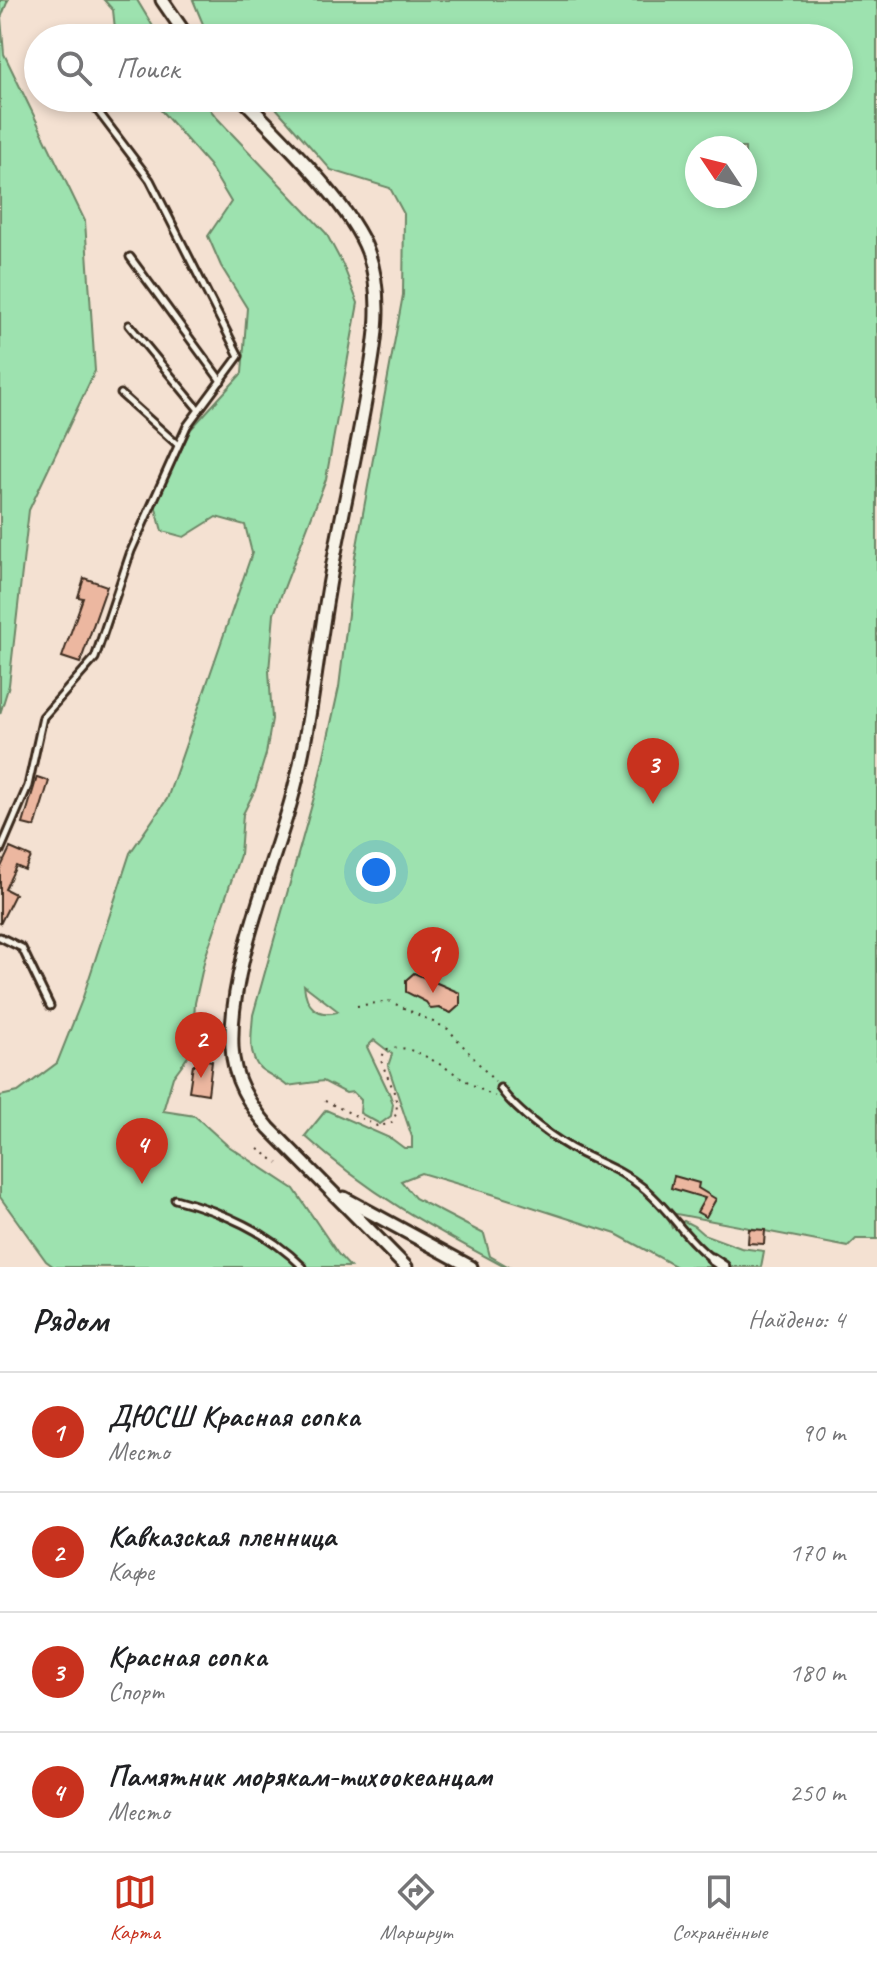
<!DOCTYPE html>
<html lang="ru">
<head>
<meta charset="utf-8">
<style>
	body { margin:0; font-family:Caveat,sans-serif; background:#f6f6f6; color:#202124 }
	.compass { position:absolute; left:685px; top:136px; width:72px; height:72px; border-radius:50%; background:#fff; box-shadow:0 4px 12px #0003; rotate:305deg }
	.you { position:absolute; left:376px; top:872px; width:28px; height:28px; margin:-20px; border:6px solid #fff; border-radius:50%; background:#1a73e8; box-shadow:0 0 0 12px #1a73e833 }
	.badge { display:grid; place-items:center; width:52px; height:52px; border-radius:50%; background:#c8321e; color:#fff; font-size:26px; font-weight:700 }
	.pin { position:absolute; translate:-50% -66px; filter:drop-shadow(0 2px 4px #0008) }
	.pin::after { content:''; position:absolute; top:42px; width:28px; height:24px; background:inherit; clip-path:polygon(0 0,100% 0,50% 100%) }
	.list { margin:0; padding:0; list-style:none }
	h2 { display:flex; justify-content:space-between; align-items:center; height:104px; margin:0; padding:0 32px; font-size:34px }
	h2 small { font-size:26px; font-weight:400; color:#757577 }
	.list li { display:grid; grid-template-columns:52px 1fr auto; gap:24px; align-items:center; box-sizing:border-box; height:120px; padding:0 32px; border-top:2px solid #e0e0e0 }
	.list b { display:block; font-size:30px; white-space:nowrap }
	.list p { margin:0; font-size:26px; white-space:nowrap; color:#757577 }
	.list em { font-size:26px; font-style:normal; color:#757577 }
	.icon { flex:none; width:44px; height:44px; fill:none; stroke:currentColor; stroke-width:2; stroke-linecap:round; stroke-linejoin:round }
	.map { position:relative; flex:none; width:877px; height:1267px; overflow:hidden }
	.search { position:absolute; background:#fff; box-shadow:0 4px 12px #0003; left:24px; right:24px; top:24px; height:88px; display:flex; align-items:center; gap:20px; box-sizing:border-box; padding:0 28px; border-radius:44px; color:#757577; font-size:30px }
	.sheet { height:584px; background:#fff }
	nav { display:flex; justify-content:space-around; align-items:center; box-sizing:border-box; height:112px; border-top:2px solid #e0e0e0; background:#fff; font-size:22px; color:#757577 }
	nav a { display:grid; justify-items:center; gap:4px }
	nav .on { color:#c8321e }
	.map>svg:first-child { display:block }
</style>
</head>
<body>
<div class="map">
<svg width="877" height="1267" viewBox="0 0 877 1267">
	<rect width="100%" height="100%" fill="#f4e1d2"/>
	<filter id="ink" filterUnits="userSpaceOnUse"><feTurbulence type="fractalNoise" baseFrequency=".0125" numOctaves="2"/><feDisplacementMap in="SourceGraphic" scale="16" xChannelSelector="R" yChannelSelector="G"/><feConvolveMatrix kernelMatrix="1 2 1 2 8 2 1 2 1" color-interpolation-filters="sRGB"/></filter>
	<g filter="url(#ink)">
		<g fill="#9de2af" stroke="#6c8666" stroke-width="2" fill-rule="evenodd">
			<polygon points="0,0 8,0 1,18 4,54 85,221 95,371 29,510 9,685 0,714"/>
			<polygon points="104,0 137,0 160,38 116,38 113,10"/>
			<path d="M193,0H877V1239H856L848,1247L666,1212L672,1228L684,1221L694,1226L703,1234L741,1248L764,1251L761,1267H677L616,1234L492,1194L421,1173L401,1181L415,1198L484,1234L490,1256L509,1267H505C430,1227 368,1193 305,1136L326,1110L392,1139L404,1148H412V1137L388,1066L392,1054L374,1040L367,1047L390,1095L393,1104L391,1116L380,1124L360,1113L361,1100L353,1092L346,1093L323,1081L287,1086C280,1080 264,1072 260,1068C247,1055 252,1031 253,1015L318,783L339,687L355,557L403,295L404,214L390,188L331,170L267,98H839V38H213L205,29ZM697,148H745V196H697ZM304,985L338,1011L337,1012C316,1017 306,1006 304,985Z"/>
			<polygon points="150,98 201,98 217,118 326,233 343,265 358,303 326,479 274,614 269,671 272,719 266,754 255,790 243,814 240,855 205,958 195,1003 192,1051 173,1077 163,1111 195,1116 227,1145 294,1189 338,1254 350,1267 54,1267 46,1261 0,1197 0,1096 18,1092 57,1063 82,1000 130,853 167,799 252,553 245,525 216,517 184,537 162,531 155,505 191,429 242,373 247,308 221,266 208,236 231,202 209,165"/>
		</g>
		<g fill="#ecb7a0" stroke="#3b2a1e" stroke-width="2">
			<polygon points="84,578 107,586 80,663 62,657 83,598 78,597"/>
			<polygon points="37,777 49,781 35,827 23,824"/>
			<polygon points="10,848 31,857 25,870 16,866 5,889 15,894 0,924 0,869"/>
			<polygon points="414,973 460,993 460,1005 451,1013 439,1008 431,1009 426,1002 406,992 406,980"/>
			<polygon points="197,1058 212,1061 208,1094 189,1091 193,1065 196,1065"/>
			<polygon points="674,1176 699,1183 698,1188 716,1199 706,1217 697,1212 705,1198 671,1188"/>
			<polygon points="749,1229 765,1230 764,1244 748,1243"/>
		</g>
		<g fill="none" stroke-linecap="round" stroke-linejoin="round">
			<defs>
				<g id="service">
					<polyline points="130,257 221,381"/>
					<polyline points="129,325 199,410"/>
					<polyline points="121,394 178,445"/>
					<polyline points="0,851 28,786 43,717 95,658 131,551 187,426 239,356 150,180 88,98"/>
					<polyline points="0,937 22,948 50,1006"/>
					<path d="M500,1088C516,1112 556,1141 582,1154C604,1165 622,1171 642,1187C669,1208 684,1238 711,1258"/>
					<path d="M175,1199C223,1212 267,1231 303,1267"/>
				</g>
				<polyline id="minor" points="712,1259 724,1267"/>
				<g id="tertiary">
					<polyline points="162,0 188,38"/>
					<path d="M242,98C279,137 350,203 368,252C386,303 373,356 364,407C353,469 338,530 328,592C316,662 310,732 291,801C270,875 229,970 232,1047C233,1079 249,1104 269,1128L406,1267"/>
					<polyline points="344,1198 471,1267"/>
				</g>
			</defs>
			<use href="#service" stroke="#3b2a1e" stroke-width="11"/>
			<use href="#minor" stroke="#3b2a1e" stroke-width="15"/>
			<use href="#tertiary" stroke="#3b2a1e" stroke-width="17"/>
			<g stroke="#3b2a1e" stroke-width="2" stroke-dasharray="2 6" stroke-linecap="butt">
				<polyline points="357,1006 389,1001 448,1029 495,1082"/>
				<path d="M325,1101L377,1126L390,1124C407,1106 387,1080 381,1060L385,1050C413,1036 467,1087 495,1096"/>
				<polyline points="258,1149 278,1163"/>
			</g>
			<use href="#service" stroke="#f7f3e8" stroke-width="5"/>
			<use href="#minor" stroke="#f7f3e8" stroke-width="9"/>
			<use href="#tertiary" stroke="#f7f3e8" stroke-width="11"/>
		</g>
	</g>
</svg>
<svg class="compass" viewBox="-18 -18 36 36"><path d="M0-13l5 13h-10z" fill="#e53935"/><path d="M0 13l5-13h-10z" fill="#757577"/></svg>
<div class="you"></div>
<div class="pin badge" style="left:433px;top:993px">1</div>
<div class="pin badge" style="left:201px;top:1078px">2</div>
<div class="pin badge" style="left:653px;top:804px">3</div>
<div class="pin badge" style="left:142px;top:1184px">4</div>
<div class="search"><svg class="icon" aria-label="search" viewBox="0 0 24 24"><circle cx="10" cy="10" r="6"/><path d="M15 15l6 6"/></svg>Поиск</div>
</div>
<section class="sheet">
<h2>Рядом<small>Найдено: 4</small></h2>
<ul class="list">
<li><span class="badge">1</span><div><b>ДЮСШ Красная сопка</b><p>Место</p></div><em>90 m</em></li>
<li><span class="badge">2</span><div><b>Кавказская пленница</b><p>Кафе</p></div><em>170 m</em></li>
<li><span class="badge">3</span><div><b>Красная сопка</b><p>Спорт</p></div><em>180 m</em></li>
<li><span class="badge">4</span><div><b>Памятник морякам-тихоокеанцам</b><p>Место</p></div><em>250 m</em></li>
</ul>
</section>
<nav>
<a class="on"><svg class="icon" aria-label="map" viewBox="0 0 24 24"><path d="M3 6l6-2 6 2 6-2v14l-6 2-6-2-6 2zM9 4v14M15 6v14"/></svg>Карта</a>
<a><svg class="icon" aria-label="directions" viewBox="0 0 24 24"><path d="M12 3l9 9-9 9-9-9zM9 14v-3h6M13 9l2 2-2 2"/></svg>Маршрут</a>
<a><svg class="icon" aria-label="saved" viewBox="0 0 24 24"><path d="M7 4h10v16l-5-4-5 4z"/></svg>Сохранённые</a>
</nav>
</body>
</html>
